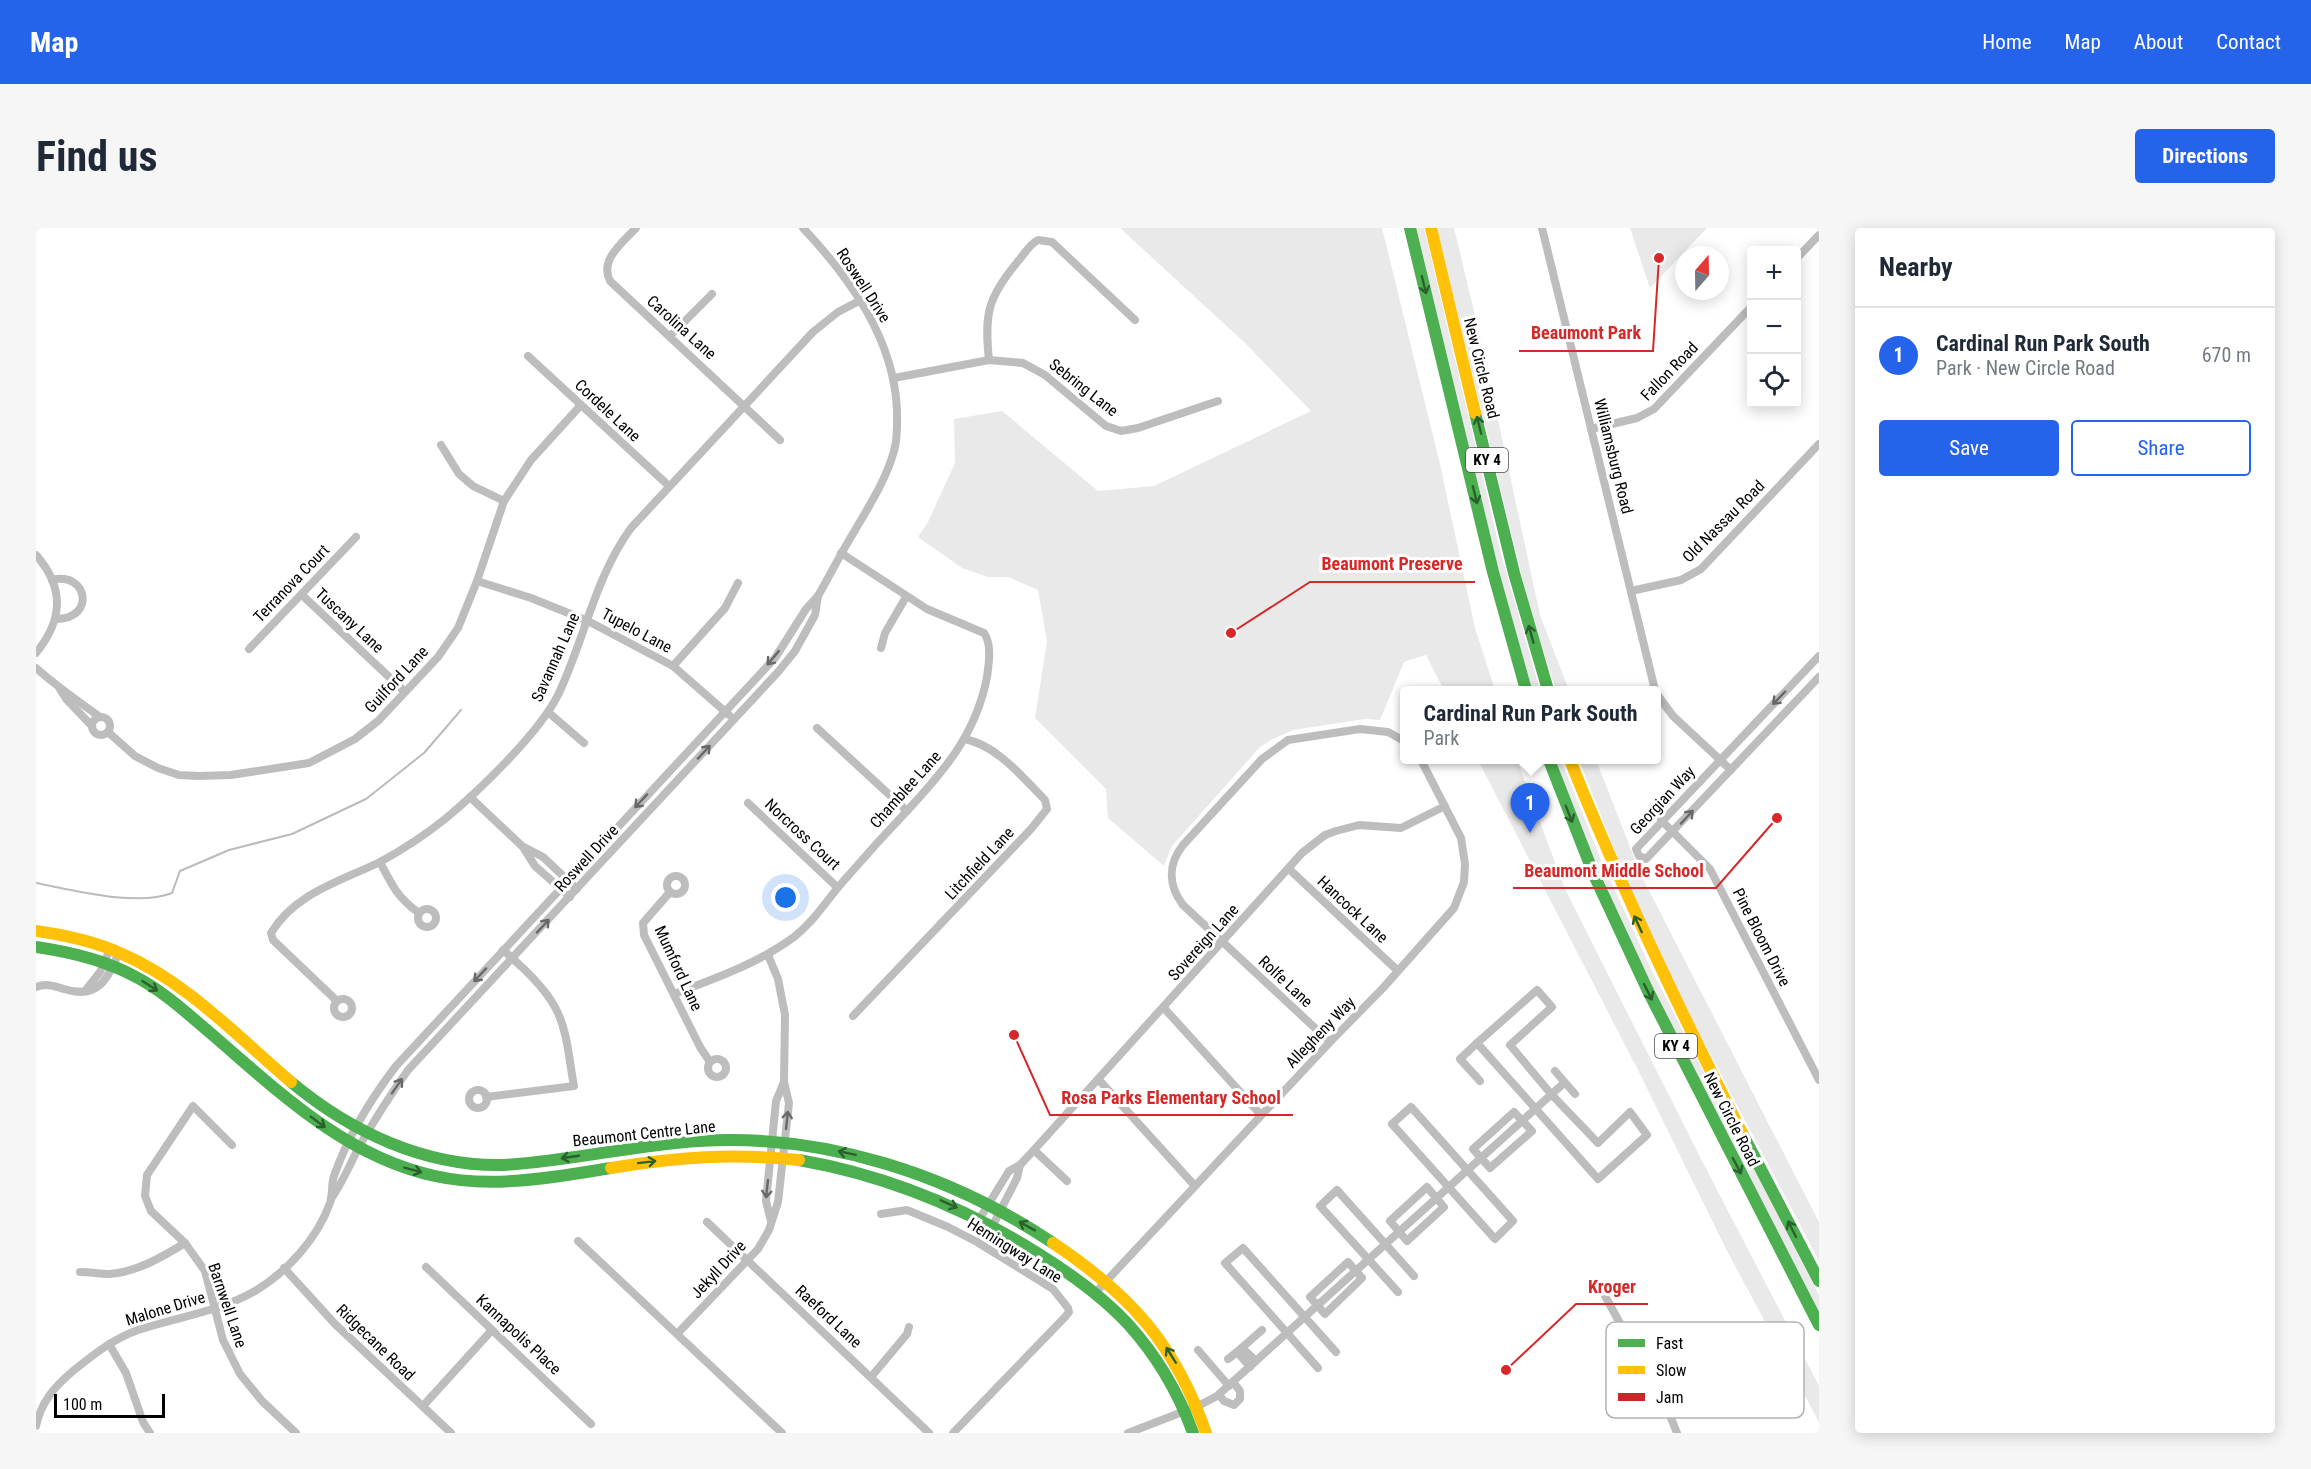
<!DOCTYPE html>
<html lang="en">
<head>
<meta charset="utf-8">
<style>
	body { margin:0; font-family:"Roboto Condensed",sans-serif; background:#f6f6f7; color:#1f2937 }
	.controls { position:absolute; right:18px; top:18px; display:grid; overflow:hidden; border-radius:6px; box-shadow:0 3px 15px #0003 }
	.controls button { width:54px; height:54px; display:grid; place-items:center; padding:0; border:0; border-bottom:2px solid #e0e1e3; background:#fff; color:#1f2937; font:30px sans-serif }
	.compass { position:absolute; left:1639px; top:18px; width:54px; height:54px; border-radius:50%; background:#fff; box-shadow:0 3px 15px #0003; rotate:20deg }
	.scale { position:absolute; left:18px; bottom:15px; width:111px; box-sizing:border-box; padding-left:6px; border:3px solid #000; border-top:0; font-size:16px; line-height:21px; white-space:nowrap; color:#000; -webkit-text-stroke:4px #fff; paint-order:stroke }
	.you { position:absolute; left:750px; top:670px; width:21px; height:21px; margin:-15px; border:4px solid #fff; border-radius:50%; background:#1a73e8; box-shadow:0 0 0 9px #1a73e833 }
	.badge { display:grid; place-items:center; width:39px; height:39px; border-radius:50%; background:#2563eb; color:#fff; font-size:20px; font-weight:700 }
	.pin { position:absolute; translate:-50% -50px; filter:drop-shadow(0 2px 3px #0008) }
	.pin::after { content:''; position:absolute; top:32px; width:21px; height:18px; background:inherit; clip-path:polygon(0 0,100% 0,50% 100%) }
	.popup { position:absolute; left:1364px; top:458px; width:261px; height:78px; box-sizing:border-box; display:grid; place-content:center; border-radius:6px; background:#fff; filter:drop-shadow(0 2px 4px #0005); font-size:20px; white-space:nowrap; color:#747a83 }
	.popup b { font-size:22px; color:#1f2937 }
	.popup::after { content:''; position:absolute; left:50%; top:100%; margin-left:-12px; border:12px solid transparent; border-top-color:#fff }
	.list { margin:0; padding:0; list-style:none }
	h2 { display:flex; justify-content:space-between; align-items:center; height:78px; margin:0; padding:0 24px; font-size:26px }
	h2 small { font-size:20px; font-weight:400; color:#747a83 }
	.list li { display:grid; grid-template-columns:39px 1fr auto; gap:18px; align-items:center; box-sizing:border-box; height:96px; padding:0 24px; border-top:2px solid #e0e1e3 }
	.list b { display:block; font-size:22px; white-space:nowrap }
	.list p { margin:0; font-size:20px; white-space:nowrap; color:#747a83 }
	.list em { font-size:20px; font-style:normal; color:#747a83 }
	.actions { display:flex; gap:12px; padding:18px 24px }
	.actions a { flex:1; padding:14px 0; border:2px solid #2563eb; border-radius:6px; text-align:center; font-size:21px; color:#2563eb }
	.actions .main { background:#2563eb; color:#fff }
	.icon { flex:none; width:33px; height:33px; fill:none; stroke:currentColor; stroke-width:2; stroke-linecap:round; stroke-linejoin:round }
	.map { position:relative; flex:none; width:1783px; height:1205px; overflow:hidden; border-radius:6px }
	header { display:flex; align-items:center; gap:36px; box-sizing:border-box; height:84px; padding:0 30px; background:#2563eb; color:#fff }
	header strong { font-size:28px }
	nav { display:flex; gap:33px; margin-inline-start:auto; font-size:21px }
	.intro { display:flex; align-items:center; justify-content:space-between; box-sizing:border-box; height:144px; padding:0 36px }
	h1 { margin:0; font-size:42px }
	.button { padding:15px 27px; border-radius:6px; background:#2563eb; color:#fff; font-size:21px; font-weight:700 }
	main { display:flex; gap:36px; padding:0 36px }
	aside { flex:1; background:#fff; border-radius:6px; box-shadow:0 3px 15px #0003 }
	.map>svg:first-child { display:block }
</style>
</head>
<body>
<header>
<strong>Map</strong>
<nav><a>Home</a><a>Map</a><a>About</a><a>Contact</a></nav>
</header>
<div class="intro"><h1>Find us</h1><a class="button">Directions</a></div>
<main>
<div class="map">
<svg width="1783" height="1205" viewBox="0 0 1783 1205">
	<rect width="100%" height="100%" fill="#fff"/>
	<g fill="#e9e9e9">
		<polygon points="1084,0 1346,0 1404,236 1439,400 1459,462 1408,462 1390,427 1368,434 1344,492 1329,491 1257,502 1235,512 1224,519 1136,618 1128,638 1072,590 1070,561 999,490 1011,413 1002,362 972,349 952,349 926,340 882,309 892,294 919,235 918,191 966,183 1062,263 1118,258 1275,183 1208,114"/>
		<polygon points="1379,0 1388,0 1465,326 1504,462 1496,462 1470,374"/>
		<polygon points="1401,0 1418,0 1444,108 1504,387 1533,462 1520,462 1496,389"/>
		<polygon points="1594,0 1671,0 1614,60"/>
		<polygon points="1442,532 1481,532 1529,661 1664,929 1783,1158 1783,1194 1691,1023 1604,846"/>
		<polygon points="1517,532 1525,532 1565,632 1615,741 1783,1067 1783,1087 1628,785 1555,630"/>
		<polygon points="1543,532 1560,532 1605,647 1783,994 1783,1033 1660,799 1603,683"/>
	</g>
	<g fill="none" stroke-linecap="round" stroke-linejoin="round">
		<path stroke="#bbb" stroke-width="2" d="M0,655C37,662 101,679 136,665L144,643L193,622L256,606L330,571L388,525L425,482"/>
		<g stroke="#bdbdbd" stroke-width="8">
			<path d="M600,0C587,14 563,32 574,53L744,212"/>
			<polyline points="1506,0 1619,462"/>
			<polyline points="1760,31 1783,7"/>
			<polyline points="634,108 676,66"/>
			<polyline points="492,128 633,258"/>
			<path d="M953,132C948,85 952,69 983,32C989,25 994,16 1002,12L1016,14L1099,92"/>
			<polyline points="858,150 953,132 987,135 1009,147 1070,198 1085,203 1102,200 1182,173"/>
			<polyline points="1555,201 1601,190 1618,181 1716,78"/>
			<polyline points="405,217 423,246 437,258 468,273"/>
			<path d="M0,327C29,360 27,392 0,425"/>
			<path d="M16,352C52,343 60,391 20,391"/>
			<polyline points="441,353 495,370 552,393 637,438 693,487"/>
			<polyline points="1595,363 1645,352 1665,341 1783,216"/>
			<polyline points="266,367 368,463"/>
			<polyline points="845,420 849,405 870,369"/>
			<polyline points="213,421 320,309"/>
			<polyline points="1783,428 1600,621 1603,628 1610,631 1783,449"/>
			<polyline points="637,438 689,380 702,355"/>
			<path d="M0,440C20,458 42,473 64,489"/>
			<polyline points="24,461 31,472 56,498"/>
			<polyline points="1620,465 1637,488 1695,542"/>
			<polyline points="512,484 548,515"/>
			<circle cx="65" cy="498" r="9"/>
			<polyline points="781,500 871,583"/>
			<polyline points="72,504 99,528 122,540 143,547 163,548 195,547 273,535 319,511 342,493 402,429 422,400 441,353 468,273 495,232 545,177"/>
			<polyline points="434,569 487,619 499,638 534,669"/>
			<polyline points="712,575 801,659"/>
			<polyline points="1625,592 1674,641 1783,852"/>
			<polyline points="488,619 507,629 541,661"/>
			<path d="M344,634C356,657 361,669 383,685"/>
			<polyline points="1253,641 1361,742"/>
			<circle cx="640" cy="657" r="9"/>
			<polyline points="634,664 607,695 608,707 664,819 674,834"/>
			<circle cx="391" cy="690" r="9"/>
			<path d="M0,759C10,755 18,758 28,761C62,772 72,751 83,724"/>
			<polygon points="1501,762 1516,779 1474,817 1515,866 1562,915 1594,884 1611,907 1562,951 1441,815"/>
			<polyline points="49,763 64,744 74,721"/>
			<path d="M638,766C680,750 721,736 758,709C780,692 793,668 812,648C831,626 850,605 870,584C909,542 940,506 951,449C953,435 956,416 948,405L891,381L805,325"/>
			<circle cx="307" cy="780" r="9"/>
			<path d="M301,773L237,712L235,705C259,665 305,653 344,634C366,622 389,607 409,591C443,563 503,505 522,467C548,413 559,349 595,300L777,104L802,84L823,73"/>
			<polyline points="1128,780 1225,887"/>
			<path d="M817,788L995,601L1011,581L1009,572C986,549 962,518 929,511"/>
			<path d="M1294,814L1147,677C1132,657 1132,636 1147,617L1226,531L1252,512L1324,501L1352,504L1368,513"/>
			<polyline points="1441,815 1424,831 1444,853"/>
			<circle cx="681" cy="840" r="9"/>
			<polyline points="1519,843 1539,866"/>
			<polyline points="1063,852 1159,958"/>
			<circle cx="442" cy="871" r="9"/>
			<path d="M450,869L538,858C533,833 532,804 520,781C508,758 486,739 467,722"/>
			<polygon points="1375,879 1477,993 1459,1011 1356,896"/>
			<polygon points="1478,884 1496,903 1454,940 1437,921"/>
			<polyline points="196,917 157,878 111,947 109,968 115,983 149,1015 169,1043 187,1112 204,1146 226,1173 260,1205"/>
			<polyline points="998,922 1031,953"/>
			<polygon points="1391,959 1408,979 1371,1013 1354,993"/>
			<path d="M295,971C307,954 314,936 324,917C339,891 355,866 372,842L742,444L759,423L779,387L782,368"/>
			<polyline points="845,986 871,982 912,999 941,1014 1017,1061 1032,1080 1033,1084 1029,1089 917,1205"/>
			<polyline points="944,990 973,943 984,937 998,922 1266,625 1289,607 1300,603 1323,597 1365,600 1409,578"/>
			<polyline points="735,993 730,973 740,873 748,854"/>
			<polyline points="671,994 893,1205"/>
			<polyline points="957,997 981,950 984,937"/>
			<polyline points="542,1013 746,1205"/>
			<polygon points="1312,1034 1326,1050 1289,1086 1274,1069"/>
			<polyline points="390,1039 555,1196"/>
			<polyline points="248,1040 299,1096 415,1205"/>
			<path d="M44,1044C54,1044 64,1046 73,1046C99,1045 128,1028 149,1015"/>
			<polyline points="1060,1064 1294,814 1347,760 1418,680 1428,654 1429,636 1425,610 1385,532"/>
			<polyline points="1362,1064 1284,978 1301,962 1378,1048"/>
			<polyline points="1569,1068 1631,1180 1641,1205"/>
			<polyline points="642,1105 722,1021 733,1002 742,974 753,875 748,854 749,787 742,751 732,727"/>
			<polyline points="73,1116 90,1145 107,1194 114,1205"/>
			<polyline points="1206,1120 1220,1133"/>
			<polyline points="1162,1122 1193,1158"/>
			<polyline points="1201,1124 1226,1102"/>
			<polyline points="1192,1131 1201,1124 1214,1139"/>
			<polyline points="1282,1140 1189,1035 1207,1020 1300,1124"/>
			<polyline points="835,1149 871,1106 873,1099"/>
			<polyline points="1183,1167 1188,1173 1198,1177 1204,1171 1204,1163 1197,1154"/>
			<polyline points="387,1178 456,1102"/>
			<path d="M0,1198C5,1174 19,1158 37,1143C58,1126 77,1111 102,1102C141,1089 183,1084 219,1063C251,1044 281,1011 294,975C297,966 295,957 298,948C312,908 334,872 360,838L739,430L770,381L782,368C794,347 805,325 818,304C833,278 850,252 858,223C862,210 861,195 861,182C858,111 814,50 767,0"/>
			<polyline points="1092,1205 1162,1178 1181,1168 1528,855"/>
		</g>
		<g stroke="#4caf50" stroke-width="12">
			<polyline points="1374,0 1457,344 1490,462"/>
			<polyline points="1439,185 1478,345 1512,462"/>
			<polyline points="1513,532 1558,647 1612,763 1783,1097"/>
			<path d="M0,719C35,724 69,732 100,749C129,764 154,788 179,809C245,866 311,929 399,948C456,961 519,949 575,940"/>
			<path d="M255,854C315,904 389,939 468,937C534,933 598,917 663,913C787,905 914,946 1017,1015"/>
			<polyline points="1706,905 1783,1053"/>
			<path d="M763,932C849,947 928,979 1003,1026C1035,1046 1066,1068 1092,1096C1120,1127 1143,1166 1157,1205"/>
		</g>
		<g stroke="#ffc107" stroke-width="12">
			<polyline points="1395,0 1439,185"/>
			<path d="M1534,532C1585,660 1644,783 1706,905"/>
			<path d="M0,703C29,707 57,713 84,725C150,753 201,808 255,854"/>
			<path d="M575,940C641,929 696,925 763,932"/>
			<path d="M1017,1015C1095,1067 1139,1116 1170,1205"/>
		</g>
	</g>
	<defs><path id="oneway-shaft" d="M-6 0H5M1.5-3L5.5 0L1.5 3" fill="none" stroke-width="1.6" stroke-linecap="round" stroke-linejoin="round" transform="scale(1.5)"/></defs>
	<g stroke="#2a602c">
		<use href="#oneway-shaft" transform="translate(1388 57) rotate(76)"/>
		<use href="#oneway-shaft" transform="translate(1443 197) rotate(-104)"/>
		<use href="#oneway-shaft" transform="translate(1439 267) rotate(76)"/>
		<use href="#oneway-shaft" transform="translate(1495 406) rotate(-106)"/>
		<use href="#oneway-shaft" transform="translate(1533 586) rotate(68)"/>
		<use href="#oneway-shaft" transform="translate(1602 696) rotate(-115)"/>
		<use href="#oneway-shaft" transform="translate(114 758) rotate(33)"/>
		<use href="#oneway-shaft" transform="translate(1612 764) rotate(64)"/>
		<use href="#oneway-shaft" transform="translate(282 894) rotate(37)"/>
		<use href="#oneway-shaft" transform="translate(811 925) rotate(-168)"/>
		<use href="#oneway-shaft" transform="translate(534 929) rotate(172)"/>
		<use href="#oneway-shaft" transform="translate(611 934) rotate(-7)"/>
		<use href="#oneway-shaft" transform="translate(1701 938) rotate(62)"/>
		<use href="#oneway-shaft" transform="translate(377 942) rotate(15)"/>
		<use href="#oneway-shaft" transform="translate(913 976) rotate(24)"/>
		<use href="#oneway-shaft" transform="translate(991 998) rotate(-151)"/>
		<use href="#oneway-shaft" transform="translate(1756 1001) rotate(-117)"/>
		<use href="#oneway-shaft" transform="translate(1135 1127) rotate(-122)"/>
	</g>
	<g stroke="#686868">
		<use href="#oneway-shaft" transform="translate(737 430) rotate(130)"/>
		<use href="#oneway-shaft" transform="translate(1743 470) rotate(134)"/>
		<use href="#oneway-shaft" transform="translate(668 524) rotate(-47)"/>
		<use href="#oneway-shaft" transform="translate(605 573) rotate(133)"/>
		<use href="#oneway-shaft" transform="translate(1651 589) rotate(-47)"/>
		<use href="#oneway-shaft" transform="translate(507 698) rotate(-47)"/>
		<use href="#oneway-shaft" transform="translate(444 747) rotate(133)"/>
		<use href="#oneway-shaft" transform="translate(361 858) rotate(-55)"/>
		<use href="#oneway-shaft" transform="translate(751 892) rotate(-84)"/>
		<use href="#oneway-shaft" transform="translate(731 961) rotate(96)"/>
	</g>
	<g text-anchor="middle" stroke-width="6" stroke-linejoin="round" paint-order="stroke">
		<g fill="#fff" stroke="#4c4c4c" stroke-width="1.5">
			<rect x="1430" y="220" width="42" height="24" rx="4.5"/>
			<rect x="1619" y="806" width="42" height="24" rx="4.5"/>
		</g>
		<g font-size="15" font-weight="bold" fill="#000">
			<text x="1451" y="237">KY 4</text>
			<text x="1640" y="823">KY 4</text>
		</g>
		<g font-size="16" fill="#000" stroke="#fff">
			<text transform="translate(828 57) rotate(57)" y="6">Roswell Drive</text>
			<text transform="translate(646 99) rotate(42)" y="6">Carolina Lane</text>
			<text transform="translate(1446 140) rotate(76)" y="6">New Circle Road</text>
			<text transform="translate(1633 143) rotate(-46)" y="6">Fallon Road</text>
			<text transform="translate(1048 159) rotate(38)" y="6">Sebring Lane</text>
			<text transform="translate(572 182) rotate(43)" y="6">Cordele Lane</text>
			<text transform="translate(1578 228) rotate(76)" y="6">Williamsburg Road</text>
			<text transform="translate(1687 293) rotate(-45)" y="6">Old Nassau Road</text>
			<text transform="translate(255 355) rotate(-46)" y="6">Terranova Court</text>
			<text transform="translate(314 392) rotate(43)" y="6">Tuscany Lane</text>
			<text transform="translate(601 402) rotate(28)" y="6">Tupelo Lane</text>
			<text transform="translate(519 429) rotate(-66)" y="6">Savannah Lane</text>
			<text transform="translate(360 451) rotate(-47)" y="6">Guilford Lane</text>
			<text transform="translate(869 561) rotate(-48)" y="6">Chamblee Lane</text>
			<text transform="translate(1626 572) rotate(-47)" y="6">Georgian Way</text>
			<text transform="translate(767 606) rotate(43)" y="6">Norcross Court</text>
			<text transform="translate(550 630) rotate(-47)" y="6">Roswell Drive</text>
			<text transform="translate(943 635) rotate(-47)" y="6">Litchfield Lane</text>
			<text transform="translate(1317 681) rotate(43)" y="6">Hancock Lane</text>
			<text transform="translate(1726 709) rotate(63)" y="6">Pine Bloom Drive</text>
			<text transform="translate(1167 714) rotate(-48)" y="6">Sovereign Lane</text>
			<text transform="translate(643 740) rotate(65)" y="6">Mumford Lane</text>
			<text transform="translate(1250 753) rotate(43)" y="6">Rolfe Lane</text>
			<text transform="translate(1284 804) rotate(-46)" y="6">Allegheny Way</text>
			<text transform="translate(1696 891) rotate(63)" y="6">New Circle Road</text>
			<text transform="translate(608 905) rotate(-6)" y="6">Beaumont Centre Lane</text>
			<text transform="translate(979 1022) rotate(32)" y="6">Hemingway Lane</text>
			<text transform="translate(682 1041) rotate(-47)" y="6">Jekyll Drive</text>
			<text transform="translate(192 1077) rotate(71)" y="6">Barnwell Lane</text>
			<text transform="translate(129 1080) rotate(-17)" y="6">Malone Drive</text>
			<text transform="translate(793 1088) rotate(43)" y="6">Raeford Lane</text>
			<text transform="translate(483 1106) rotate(43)" y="6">Kannapolis Place</text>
			<text transform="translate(340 1114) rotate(44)" y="6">Ridgecane Road</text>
		</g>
	</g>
	<rect x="1570" y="1094" width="198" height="96" rx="9" fill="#fff" stroke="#b2b2b2" stroke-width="1.5"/>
	<rect x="1582" y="1111" width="27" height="8" fill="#4caf50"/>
	<rect x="1582" y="1138" width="27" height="8" fill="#ffc107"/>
	<rect x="1582" y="1165" width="27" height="8" fill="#c62828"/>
	<g font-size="16" fill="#000">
		<text x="1620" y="1121">Fast</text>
		<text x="1620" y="1148">Slow</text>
		<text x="1620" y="1175">Jam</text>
	</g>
	<path fill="none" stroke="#d62828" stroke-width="2" d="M1623 30L1617 123H1483M1195 405L1274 354H1439M1741 590L1680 660H1477M978 807L1014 887H1257M1470 1142L1540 1076H1612"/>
	<g fill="#d62828" stroke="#fff" stroke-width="2">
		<circle cx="1623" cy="30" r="6"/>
		<circle cx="1195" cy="405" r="6"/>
		<circle cx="1741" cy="590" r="6"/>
		<circle cx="978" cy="807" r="6"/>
		<circle cx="1470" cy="1142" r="6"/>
	</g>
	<g font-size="18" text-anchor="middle" font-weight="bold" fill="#d62828" stroke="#fff" stroke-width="6" stroke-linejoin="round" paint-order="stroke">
		<text x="1550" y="111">Beaumont Park</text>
		<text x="1356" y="342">Beaumont Preserve</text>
		<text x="1578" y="649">Beaumont Middle School</text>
		<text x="1135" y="876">Rosa Parks Elementary School</text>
		<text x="1576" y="1065">Kroger</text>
	</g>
</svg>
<div class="controls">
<button>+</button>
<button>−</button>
<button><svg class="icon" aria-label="locate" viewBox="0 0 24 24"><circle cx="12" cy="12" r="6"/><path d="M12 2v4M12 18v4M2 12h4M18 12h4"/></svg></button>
</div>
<svg class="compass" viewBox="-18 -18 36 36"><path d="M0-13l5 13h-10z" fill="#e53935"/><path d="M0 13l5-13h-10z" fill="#747a83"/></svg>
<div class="scale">100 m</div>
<div class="you"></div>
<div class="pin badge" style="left:1494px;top:605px">1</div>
<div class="popup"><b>Cardinal Run Park South</b>Park</div>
</div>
<aside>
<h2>Nearby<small></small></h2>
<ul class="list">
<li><span class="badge">1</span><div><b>Cardinal Run Park South</b><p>Park · New Circle Road</p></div><em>670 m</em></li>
</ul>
<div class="actions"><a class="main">Save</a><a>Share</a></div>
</aside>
</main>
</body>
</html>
